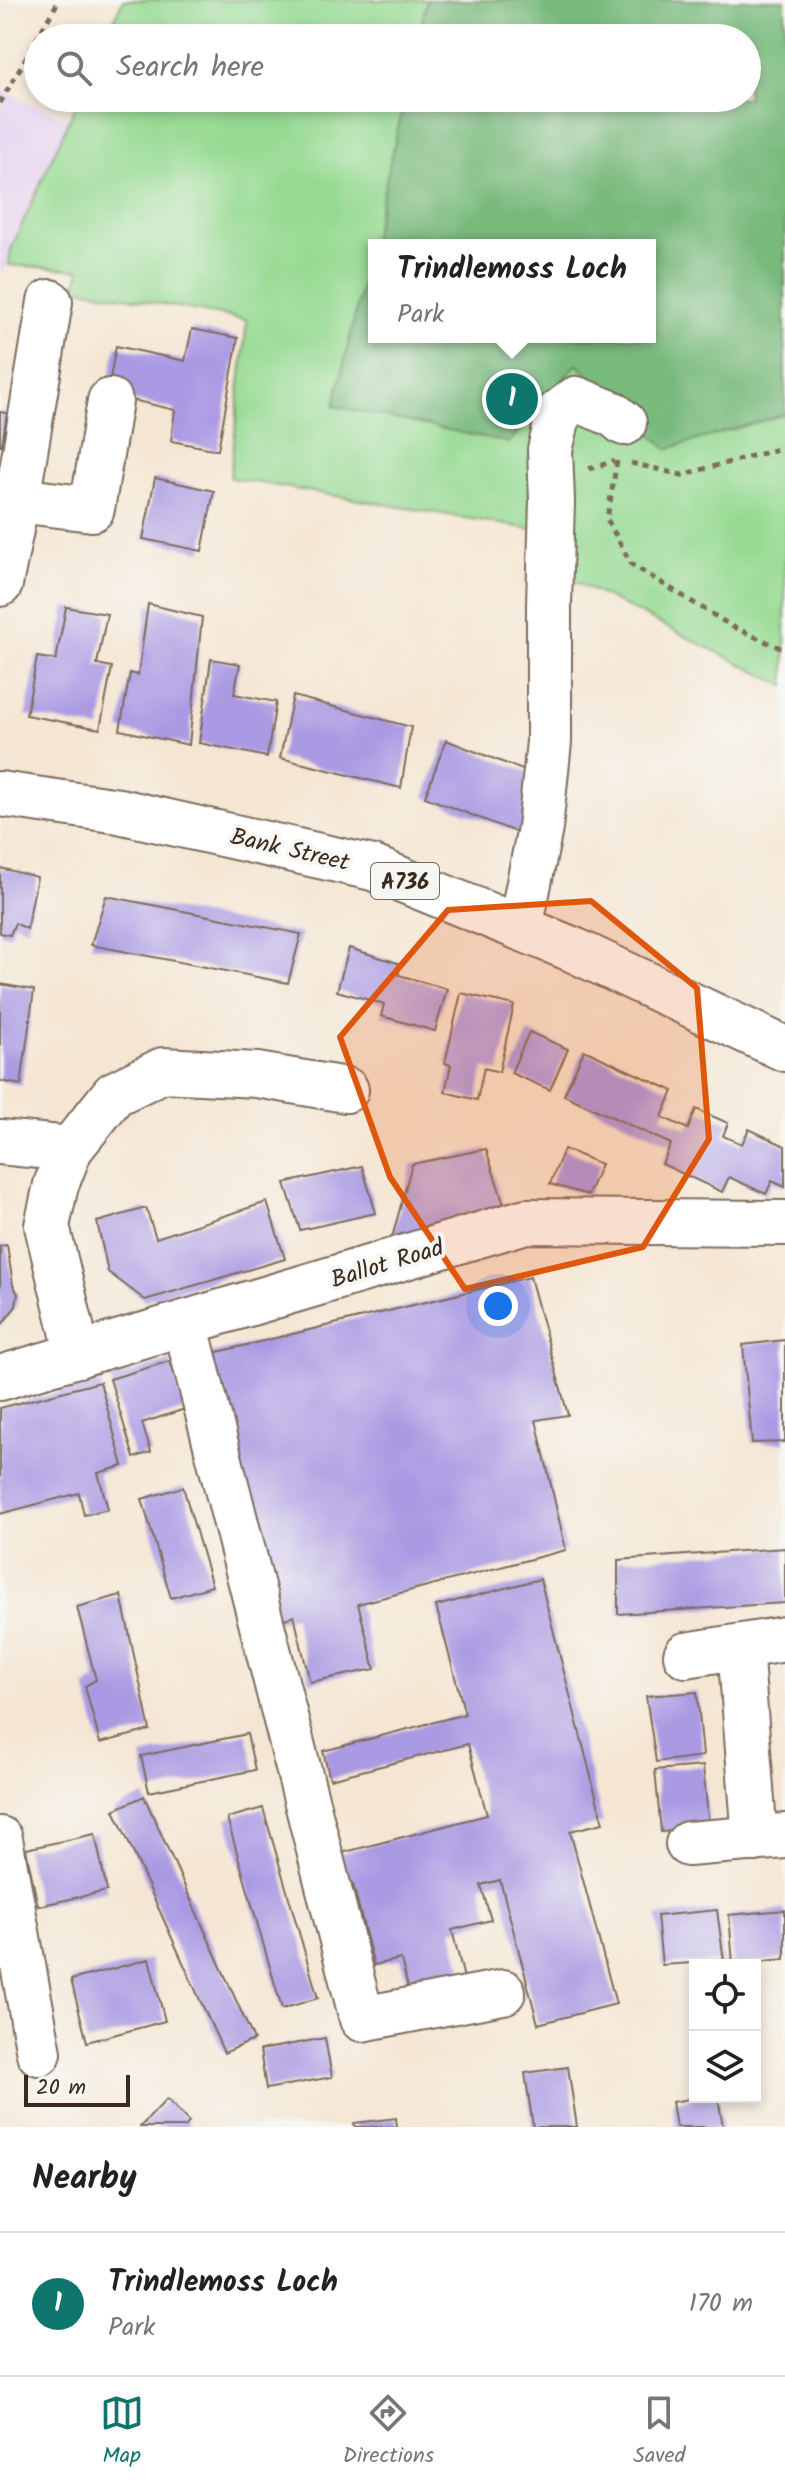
<!DOCTYPE html>
<html lang="en">
<head>
<meta charset="utf-8">
<style>
	body { margin:0; font-family:Kalam,sans-serif; background:#f6f6f6; color:#222 }
	.controls { position:absolute; right:24px; bottom:24px; display:grid; overflow:hidden; border-radius:0px; box-shadow:0 4px 12px #0003 }
	.controls button { width:72px; height:72px; display:grid; place-items:center; padding:0; border:0; border-bottom:2px solid #e0e0e0; background:#fff; color:#222; font:40px sans-serif }
	.scale { position:absolute; left:24px; bottom:20px; width:106px; box-sizing:border-box; padding-left:8px; border:4px solid #3b2a1e; border-top:0; font-size:22px; line-height:28px; white-space:nowrap; color:#3b2a1e; -webkit-text-stroke:6px #f6f6f2; paint-order:stroke }
	.you { position:absolute; left:498px; top:1306px; width:28px; height:28px; margin:-20px; border:6px solid #fff; border-radius:50%; background:#1a73e8; box-shadow:0 0 0 12px #1a73e833 }
	.badge { display:grid; place-items:center; width:52px; height:52px; border-radius:50%; background:#0f766e; color:#fff; font-size:26px; font-weight:700 }
	.pin { position:absolute; translate:-50% -50%; border:4px solid #fff; box-shadow:0 2px 8px #0006 }
	.popup { position:absolute; left:368px; top:239px; width:288px; height:104px; box-sizing:border-box; display:grid; place-content:center; border-radius:0px; background:#fff; filter:drop-shadow(0 2px 6px #0005); font-size:26px; white-space:nowrap; color:#767676 }
	.popup b { font-size:30px; color:#222 }
	.popup::after { content:''; position:absolute; left:50%; top:100%; margin-left:-16px; border:16px solid transparent; border-top-color:#fff }
	.list { margin:0; padding:0; list-style:none }
	h2 { display:flex; justify-content:space-between; align-items:center; height:104px; margin:0; padding:0 32px; font-size:34px }
	h2 small { font-size:26px; font-weight:400; color:#767676 }
	.list li { display:grid; grid-template-columns:52px 1fr auto; gap:24px; align-items:center; box-sizing:border-box; height:144px; padding:0 32px; border-top:2px solid #e0e0e0 }
	.list b { display:block; font-size:30px; white-space:nowrap }
	.list p { margin:0; font-size:26px; white-space:nowrap; color:#767676 }
	.list em { font-size:26px; font-style:normal; color:#767676 }
	.icon { flex:none; width:44px; height:44px; fill:none; stroke:currentColor; stroke-width:2; stroke-linecap:round; stroke-linejoin:round }
	.map { position:relative; flex:none; width:785px; height:2127px; overflow:hidden }
	.search { position:absolute; background:#fff; box-shadow:0 4px 12px #0003; left:24px; right:24px; top:24px; height:88px; display:flex; align-items:center; gap:20px; box-sizing:border-box; padding:0 28px; border-radius:44px; color:#767676; font-size:30px }
	.sheet { height:248px; background:#fff }
	nav { display:flex; justify-content:space-around; align-items:center; box-sizing:border-box; height:112px; border-top:2px solid #e0e0e0; background:#fff; font-size:22px; color:#767676 }
	nav a { display:grid; justify-items:center; gap:4px }
	nav .on { color:#0f766e }
	.map>svg:first-child { display:block }
</style>
</head>
<body>
<div class="map">
<svg width="785" height="2127" viewBox="0 0 785 2127">
	<rect width="100%" height="100%" fill="#f6f6f2"/>
	<filter id="ink" filterUnits="userSpaceOnUse"><feTurbulence type="fractalNoise" baseFrequency=".0125" numOctaves="2"/><feDisplacementMap in="SourceGraphic" scale="16" xChannelSelector="R" yChannelSelector="G"/><feConvolveMatrix kernelMatrix="1 2 1 2 8 2 1 2 1" color-interpolation-filters="sRGB"/></filter>
	<filter id="wash" filterUnits="userSpaceOnUse"><feTurbulence type="fractalNoise" baseFrequency=".006" numOctaves="4" result="noise"/><feDisplacementMap in="SourceGraphic" scale="32" xChannelSelector="R" yChannelSelector="G"/><feGaussianBlur stdDeviation="1.8" result="paint"/><feColorMatrix in="noise" values="0 0 0 0 0 0 0 0 0 0 0 0 0 0 0 0 0 1.4 0 .05"/><feComposite in="paint" operator="in"/></filter>
	<g filter="url(#wash)">
		<rect width="100%" height="100%" fill="#f5e6d3"/>
		<polygon fill="#e6d2f0" points="0,90 69,120 11,249 9,265 0,273"/>
		<path fill="#96da92" stroke="#688258" stroke-width="2" fill-rule="evenodd" d="M123,0H785V686L570,579L542,531L230,478L247,320L76,288L80,270L9,265L11,249L79,98H747V38H106ZM374,245H650V337H374Z"/>
		<path fill="#78ba7c" stroke="#5a724d" stroke-width="2" fill-rule="evenodd" d="M427,0H785V414L667,449L577,364L509,443L334,406L405,98H747V38H418ZM374,245H650V337H374Z"/>
		<g id="blocks">
			<g fill="#aa9ae3">
				<polygon points="192,329 238,338 218,450 171,441 175,410 107,394 116,346 185,361"/>
				<polygon points="0,412 7,413 2,445 0,445"/>
				<polygon points="155,478 214,491 202,551 143,539"/>
				<polygon points="148,604 202,617 189,745 120,730 130,673 138,675"/>
				<polygon points="66,607 107,614 97,664 112,667 100,729 26,715 37,657 56,660"/>
				<polygon points="211,659 240,664 234,694 276,702 267,757 199,743"/>
				<polygon points="293,696 411,727 401,788 280,758"/>
				<polygon points="446,740 538,776 521,834 425,797"/>
				<polygon points="0,868 37,877 27,929 15,923 10,935 0,933"/>
				<polygon points="106,896 301,934 288,983 91,945"/>
				<polygon points="349,948 398,963 399,975 447,989 435,1031 381,1016 384,1004 337,991"/>
				<polygon points="0,984 34,990 21,1085 0,1081"/>
				<polygon points="461,993 514,1005 499,1072 484,1068 477,1100 445,1092 451,1065 445,1063"/>
				<polygon points="529,1032 568,1049 550,1090 511,1073"/>
				<polygon points="584,1050 673,1091 662,1117 688,1129 696,1109 728,1123 723,1136 742,1144 749,1129 785,1146 785,1187 772,1181 766,1194 729,1177 722,1192 662,1164 671,1144 564,1095"/>
				<polygon points="486,1149 506,1211 392,1238 412,1164"/>
				<polygon points="564,1149 601,1164 588,1195 550,1184"/>
				<polygon points="362,1166 376,1213 300,1230 285,1183"/>
				<polygon points="267,1202 285,1259 145,1300 108,1272 97,1222 146,1208 156,1238"/>
				<polygon points="7,1245 13,1285 18,1294 16,1306 0,1327 0,1246"/>
				<polygon points="530,1277 568,1415 536,1420 566,1550 358,1604 375,1669 310,1682 294,1616 273,1623 205,1355"/>
				<polygon points="785,1340 785,1442 752,1443 743,1345"/>
				<polygon points="170,1361 185,1409 142,1423 151,1452 134,1458 110,1379"/>
				<polygon points="100,1382 123,1466 98,1473 108,1509 84,1515 79,1493 0,1514 0,1408"/>
				<polygon points="183,1487 212,1586 171,1598 142,1499"/>
				<polygon points="785,1548 785,1603 618,1614 618,1560"/>
				<polygon points="540,1579 603,1823 570,1831 616,2004 538,2024 500,1880 481,1885 491,1920 452,1930 464,1978 409,1992 401,1959 374,1965 353,1885 342,1888 334,1855 487,1815 468,1744 330,1779 323,1751 465,1714 436,1606"/>
				<polygon points="121,1595 150,1730 100,1743 85,1686 96,1680 77,1607"/>
				<polygon points="697,1692 703,1756 656,1762 646,1696"/>
				<polygon points="247,1734 255,1770 149,1792 141,1756"/>
				<polygon points="703,1766 709,1828 661,1832 655,1770"/>
				<polygon points="144,1796 254,2040 224,2053 114,1810"/>
				<polygon points="263,1808 318,1998 282,2009 227,1818"/>
				<polygon points="95,1834 107,1891 38,1906 26,1849"/>
				<polygon points="717,1910 724,1961 662,1965 657,1916"/>
				<polygon points="785,1910 785,1959 733,1964 729,1915"/>
				<polygon points="149,1959 165,2021 87,2042 71,1980"/>
				<polygon points="325,2038 332,2077 266,2089 260,2050"/>
				<polygon points="568,2067 577,2127 533,2127 525,2073"/>
				<polygon points="700,2097 718,2097 723,2127 676,2127 672,2102"/>
				<polygon points="167,2099 189,2122 185,2127 140,2127"/>
				<polygon points="396,2118 397,2127 355,2127 354,2123"/>
			</g>
		</g>
	</g>
	<g filter="url(#ink)">
		<use href="#blocks" fill-opacity="0" stroke="#7c6c5d" stroke-width="2"/>
		<g fill="none" stroke-linecap="round" stroke-linejoin="round">
			<defs>
				<g id="minor">
					<polyline points="17,500 92,509 110,401"/>
					<polyline points="0,584 17,500 50,302"/>
					<polyline points="520,928 540,828 549,742 549,604 552,501 550,450 559,412 576,399 613,414 624,423"/>
					<polyline points="0,1142 70,1149"/>
					<polyline points="185,1323 362,2019 503,1992"/>
					<polyline points="78,1355 47,1226 56,1185 70,1149 114,1094 163,1070 257,1075 346,1090"/>
					<polyline points="0,1378 526,1221 785,1223"/>
					<polyline points="740,1647 755,1839"/>
					<polyline points="686,1655 785,1639"/>
					<polyline points="0,1839 39,2053"/>
					<polyline points="688,1844 785,1836"/>
				</g>
				<polyline id="major" points="0,794 119,811 373,868 574,950 785,1049"/>
			</defs>
			<use href="#minor" stroke="#7c6c5d" stroke-width="48"/>
			<use href="#major" stroke="#7c6c5d" stroke-width="48"/>
			<g stroke="#7c6c5d" stroke-width="5" stroke-dasharray="6 6" stroke-linecap="butt">
				<polyline points="0,103 59,0"/>
				<polyline points="617,461 607,519 631,564 733,627 785,650"/>
				<polyline points="631,463 682,475 785,447"/>
				<polyline points="589,469 614,461"/>
			</g>
			<use href="#minor" stroke="#fff" stroke-width="44"/>
			<use href="#major" stroke="#fff" stroke-width="44"/>
		</g>
	</g>
	<path fill="#df570d" fill-opacity="0.2" stroke="#df570d" stroke-width="6" stroke-linejoin="round" d="M591,901L697,988L709,1139L643,1247L465,1289L390,1177L340,1037L448,910Z"/>
	<g text-anchor="middle" stroke-width="8" stroke-linejoin="round" paint-order="stroke">
		<rect fill="#f6f6f2" stroke="#73675e" stroke-width="2" x="371" y="863" width="68" height="36" rx="6"/>
		<g font-size="22" font-weight="bold" fill="#3b2a1e">
			<text x="405" y="889">A736</text>
		</g>
		<g font-size="24" fill="#3b2a1e" stroke="#f6f6f2">
			<text transform="translate(290 849) rotate(13)" y="8">Bank Street</text>
			<text transform="translate(387 1263) rotate(-17)" y="8">Ballot Road</text>
		</g>
	</g>
</svg>
<div class="controls">
<button><svg class="icon" aria-label="locate" viewBox="0 0 24 24"><circle cx="12" cy="12" r="6"/><path d="M12 2v4M12 18v4M2 12h4M18 12h4"/></svg></button>
<button><svg class="icon" aria-label="layers" viewBox="0 0 24 24"><path d="M12 4l9 5-9 5-9-5zM3 14l9 5 9-5"/></svg></button>
</div>
<div class="scale">20 m</div>
<div class="you"></div>
<div class="pin badge" style="left:512px;top:399px">1</div>
<div class="popup"><b>Trindlemoss Loch</b>Park</div>
<div class="search"><svg class="icon" aria-label="search" viewBox="0 0 24 24"><circle cx="10" cy="10" r="6"/><path d="M15 15l6 6"/></svg>Search here</div>
</div>
<section class="sheet">
<h2>Nearby<small></small></h2>
<ul class="list">
<li><span class="badge">1</span><div><b>Trindlemoss Loch</b><p>Park</p></div><em>170 m</em></li>
</ul>
</section>
<nav>
<a class="on"><svg class="icon" aria-label="map" viewBox="0 0 24 24"><path d="M3 6l6-2 6 2 6-2v14l-6 2-6-2-6 2zM9 4v14M15 6v14"/></svg>Map</a>
<a><svg class="icon" aria-label="directions" viewBox="0 0 24 24"><path d="M12 3l9 9-9 9-9-9zM9 14v-3h6M13 9l2 2-2 2"/></svg>Directions</a>
<a><svg class="icon" aria-label="saved" viewBox="0 0 24 24"><path d="M7 4h10v16l-5-4-5 4z"/></svg>Saved</a>
</nav>
</body>
</html>
